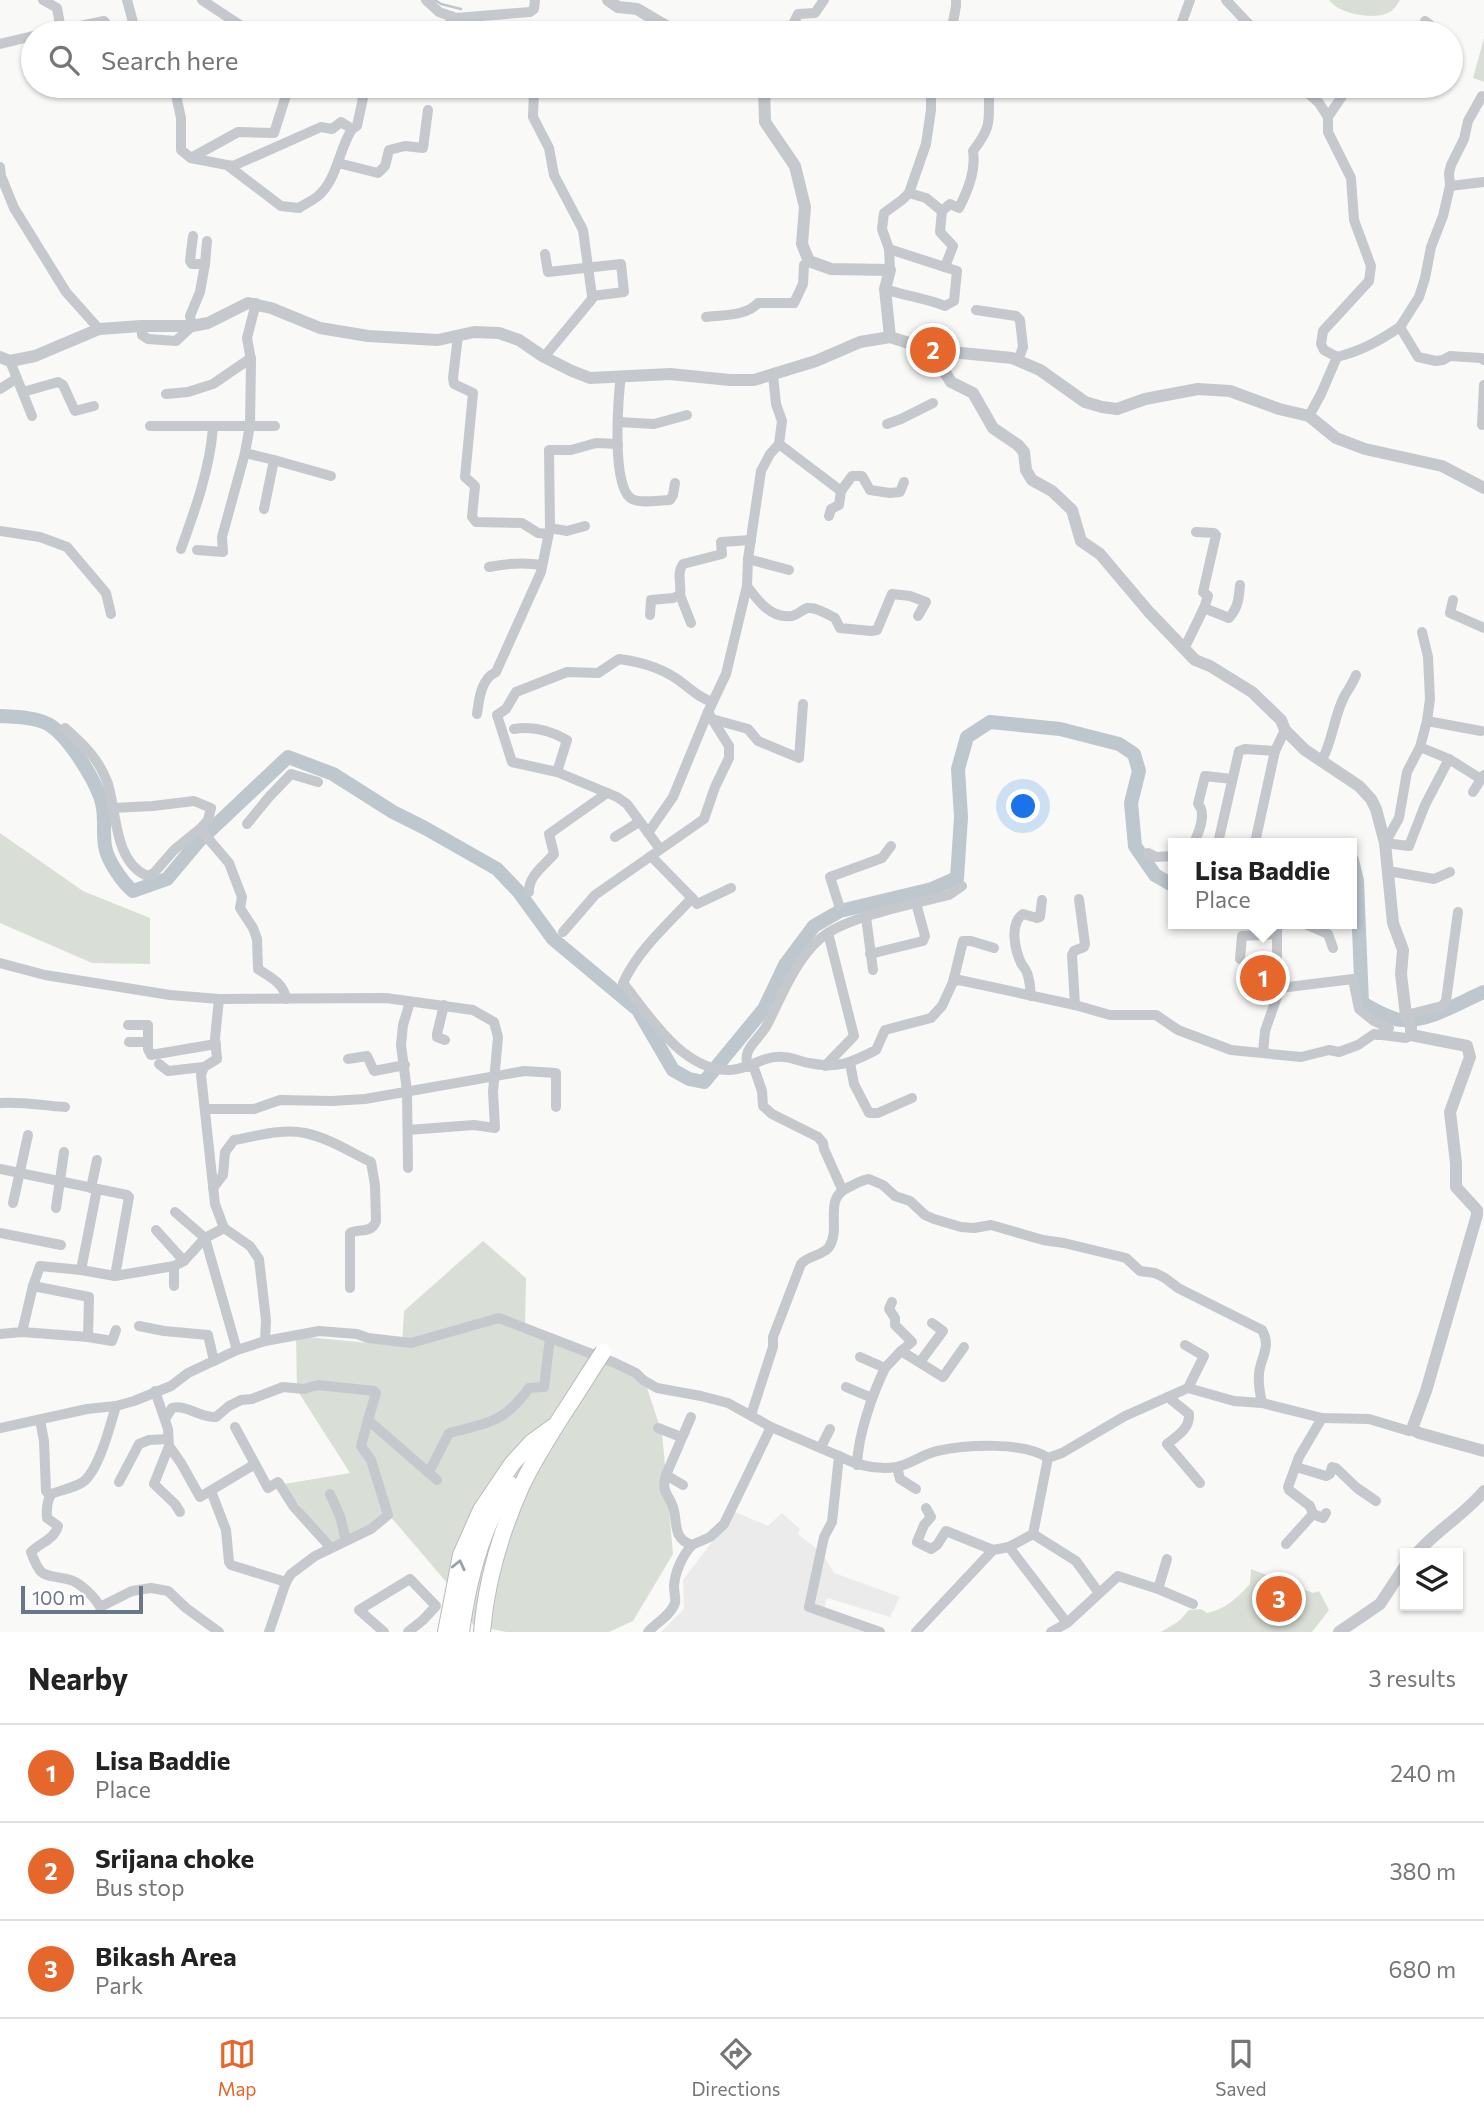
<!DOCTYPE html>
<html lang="en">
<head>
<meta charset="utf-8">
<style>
	body { margin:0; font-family:Commissioner,sans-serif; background:#f2f2f2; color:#222 }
	.controls { position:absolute; right:21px; bottom:21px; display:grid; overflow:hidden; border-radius:0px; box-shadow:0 2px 5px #0004 }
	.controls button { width:63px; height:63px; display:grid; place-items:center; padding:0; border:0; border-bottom:2px solid #e0e0e0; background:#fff; color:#222; font:35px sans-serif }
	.scale { position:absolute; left:21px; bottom:18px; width:122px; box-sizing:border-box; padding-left:7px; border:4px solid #687789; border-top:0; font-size:19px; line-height:24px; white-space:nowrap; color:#687789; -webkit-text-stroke:5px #fff; paint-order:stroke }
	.you { position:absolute; left:1024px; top:807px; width:24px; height:24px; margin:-18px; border:5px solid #fff; border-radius:50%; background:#1a73e8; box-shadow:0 0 0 10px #1a73e833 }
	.badge { display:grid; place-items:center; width:46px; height:46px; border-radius:50%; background:#e5672c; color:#fff; font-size:23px; font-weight:700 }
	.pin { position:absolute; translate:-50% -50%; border:4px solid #fff; box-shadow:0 2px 7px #0006 }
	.popup { position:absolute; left:1168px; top:838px; width:189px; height:91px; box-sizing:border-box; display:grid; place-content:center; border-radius:0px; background:#fff; filter:drop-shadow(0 2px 5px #0005); font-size:23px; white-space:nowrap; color:#767676 }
	.popup b { font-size:26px; color:#222 }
	.popup::after { content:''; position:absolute; left:50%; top:100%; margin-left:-14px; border:14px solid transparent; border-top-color:#fff }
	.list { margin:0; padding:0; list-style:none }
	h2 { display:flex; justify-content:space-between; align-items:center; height:91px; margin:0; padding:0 28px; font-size:30px }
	h2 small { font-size:23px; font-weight:400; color:#767676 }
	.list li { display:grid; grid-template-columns:46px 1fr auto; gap:21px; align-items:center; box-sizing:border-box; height:98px; padding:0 28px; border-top:2px solid #e0e0e0 }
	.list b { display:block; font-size:26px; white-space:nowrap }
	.list p { margin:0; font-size:23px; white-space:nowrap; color:#767676 }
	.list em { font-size:23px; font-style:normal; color:#767676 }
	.icon { flex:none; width:38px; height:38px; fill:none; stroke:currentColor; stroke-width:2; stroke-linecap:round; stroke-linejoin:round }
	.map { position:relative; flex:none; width:1484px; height:1632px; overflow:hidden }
	.search { position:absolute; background:#fff; box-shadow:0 2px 5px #0004; left:21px; right:21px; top:21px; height:77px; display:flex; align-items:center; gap:18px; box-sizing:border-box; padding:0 24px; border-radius:38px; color:#767676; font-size:26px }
	.sheet { height:385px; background:#fff }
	nav { display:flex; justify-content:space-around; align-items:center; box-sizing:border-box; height:98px; border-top:2px solid #e0e0e0; background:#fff; font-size:19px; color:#767676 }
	nav a { display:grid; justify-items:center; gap:4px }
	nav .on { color:#e5672c }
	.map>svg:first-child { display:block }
</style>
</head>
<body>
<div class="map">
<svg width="1484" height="1632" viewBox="0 0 1484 1632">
	<rect width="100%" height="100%" fill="#f9faf7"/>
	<polygon fill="#eaebea" points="735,1512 768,1526 782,1513 800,1529 798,1534 821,1552 834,1573 900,1597 890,1617 827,1598 823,1612 867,1632 661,1632 684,1609 683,1580"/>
	<g fill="#d9dfd6">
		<path d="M1329,0H1400C1397,5 1394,10 1388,13C1373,20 1339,14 1329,0Z"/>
		<polygon points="1484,38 1484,82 1473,78"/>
		<polygon points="0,833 83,891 150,918 150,964 92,963 0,923"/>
		<polygon points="483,1241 526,1278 525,1330 603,1352 642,1373 662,1433 673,1554 633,1621 609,1632 506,1632 473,1625 448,1584 389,1515 330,1547 284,1484 350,1473 297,1390 296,1336 402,1346 404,1311"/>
		<path d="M1251,1569L1313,1593L1319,1591L1329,1610L1312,1632H1161L1179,1621L1189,1610L1201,1609L1207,1613C1226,1609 1237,1598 1250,1584Z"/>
	</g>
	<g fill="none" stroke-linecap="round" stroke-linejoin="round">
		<polyline stroke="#bdc7cd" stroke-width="2.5" points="435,0 441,4 461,9"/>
		<g stroke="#bdc7cd" stroke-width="14">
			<path d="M0,716C16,717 33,717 48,724C68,735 100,786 103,808C105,820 103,834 105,846C107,860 122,882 133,891L167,879L198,842L288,757L333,774L393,812L425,828L497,869L518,891L553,939L638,1010L673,1070L689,1079L704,1082L764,1009L785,965L814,926L840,911L932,889L957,878L961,817L958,769L967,737L990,722L1060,729L1119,744L1134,754L1139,771L1131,803L1135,846L1155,875L1174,886"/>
			<path d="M1352,860L1357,881L1362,1003C1374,1009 1390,1020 1404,1020C1431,1021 1460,1002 1484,992"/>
		</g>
		<defs>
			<g id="trunk">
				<polyline points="446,1632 461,1555 481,1510 512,1464 531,1443 553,1427"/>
				<path d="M461,1632C468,1581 481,1527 510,1484"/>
				<path d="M482,1632C486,1583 501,1532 521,1487C539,1448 568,1408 590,1372"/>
			</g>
		</defs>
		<use href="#trunk" stroke="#b8bbbf" stroke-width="18"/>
		<g stroke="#c5c8cd" stroke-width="10">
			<polyline points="43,0 57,8 61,30"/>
			<polyline points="127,0 136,33"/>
			<polyline points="202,0 252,33"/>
			<polyline points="426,0 439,12 456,18 530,12 534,9 535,0"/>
			<polyline points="1226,0 1257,33"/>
			<polyline points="471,17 478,28 476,33"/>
			<polyline points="48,33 104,21 109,28 134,25"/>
			<polyline points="450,33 451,16"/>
			<polyline points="789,33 798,14 815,13 824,0"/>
			<polyline points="951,33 956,6 956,0"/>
			<polyline points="1178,33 1190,0"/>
			<polyline points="1421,33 1426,31 1430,25 1425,21"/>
			<polyline points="0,44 33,36"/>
			<path d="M174,86L181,118V150L191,158L227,165L281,206L299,208C305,204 312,201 318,196C337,180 339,149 352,129L341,122L332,129L321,127L233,166L227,165"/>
			<polyline points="536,86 534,91 533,117 549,148 554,175 583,230 592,296 592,299 544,357"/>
			<polyline points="1309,94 1319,103 1328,117"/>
			<polyline points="1482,96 1468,121 1464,139 1451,165 1449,173 1450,186 1443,216 1431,247 1425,278 1419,297 1400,327 1418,357 1436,361 1443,360 1450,356 1481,358 1484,360"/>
			<polyline points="352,129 357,126 363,98 357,86"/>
			<polyline points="191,158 238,132 274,133 289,86"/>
			<polyline points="338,163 378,173 385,166 389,150 405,146 423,148 428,110"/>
			<polyline points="0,167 1,176 14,208 66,292 99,329"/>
			<polyline points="1450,186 1484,182"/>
			<polyline points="909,193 926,198 942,211"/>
			<polyline points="545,254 548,272 621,264 624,292 592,296"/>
			<polyline points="205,264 207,241"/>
			<path d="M945,267L953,246L940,232L942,211L950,204L959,208C968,190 976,171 973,151C996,121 986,119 990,86"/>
			<polyline points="890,270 889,249 882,229 884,213 902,200 909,193 926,144 931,110 931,86"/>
			<path d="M885,289C905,296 926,298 945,306L954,301L957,271L889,249"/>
			<polyline points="976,310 1016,316 1020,320 1023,347 1018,361"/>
			<path d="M706,317C722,315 747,316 758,303H794L803,284L804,265L809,261"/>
			<polyline points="141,326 142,335 148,339 176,341 192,326 190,316 200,292 205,264 192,264 190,261 193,236"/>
			<polyline points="458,336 453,378 454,384 473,393 465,477 475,486 472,517 476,522 522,523 538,533 547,534"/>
			<path d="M1337,357C1361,351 1379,341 1400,327"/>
			<polyline points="10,361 32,416"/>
			<polyline points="773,375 776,404 782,421 779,444 770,454 761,471 748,559 747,586 726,674 708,712 712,719 748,729 758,741 799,758 803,704"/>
			<path d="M621,376C618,396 611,489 632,499C641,504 659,500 670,500L673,495L675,483"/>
			<polyline points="0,389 16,379"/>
			<polyline points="23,392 58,382 63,385 75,411 94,406"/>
			<polyline points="166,394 188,392 213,384 251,358"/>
			<polyline points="1309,416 1321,394 1337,357 1324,350 1321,344 1323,331 1369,281 1371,266 1354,220 1351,178 1328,132 1328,117 1349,86"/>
			<polyline points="618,422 654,424 687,415"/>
			<polyline points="887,424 901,419 933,403"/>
			<polyline points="1482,425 1484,385"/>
			<polyline points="150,426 275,426"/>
			<polyline points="779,444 841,491 852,476 862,476 870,490 890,493 900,492 904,482"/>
			<polyline points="245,453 274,460 264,509"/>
			<polyline points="274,460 331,476"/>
			<polyline points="829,516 831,509 839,505 841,491"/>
			<polyline points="550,528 567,531 585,526"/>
			<polyline points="0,531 40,537 67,547 106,593 111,614"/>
			<polyline points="1196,532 1214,533 1216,535 1203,592 1208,596 1204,608"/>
			<path d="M181,549C195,510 210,469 213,427"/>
			<polyline points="197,550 223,552 222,537 245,453 250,425 251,360 247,338 256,303"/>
			<polyline points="748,559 789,570"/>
			<path d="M489,567C508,563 523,562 542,565"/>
			<path d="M747,586C758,601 771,619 792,616C798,615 802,609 808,608C816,607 827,614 835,618L840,628L871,631L877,630L892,594L910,596L926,602L918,616"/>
			<polyline points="680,595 691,623"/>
			<polyline points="1453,600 1450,613 1484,628"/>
			<path d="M650,615L651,600L673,598L680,595C682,584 676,574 683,564L722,554L721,542L751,540"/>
			<path d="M1185,647L1204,608L1229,618C1238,608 1239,598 1240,585"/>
			<path d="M477,714C479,699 481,679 496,672L541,572L550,528L549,450H571L596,443L618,444"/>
			<polyline points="1427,721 1481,731"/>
			<path d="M65,728C84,745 99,759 108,784C117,814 114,861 147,876L154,873L174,850L200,829L208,820L211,808L194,801L153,806L112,808"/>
			<path d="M514,729C532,726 551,731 567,740L557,772"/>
			<polyline points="1420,747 1449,759 1425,805 1409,846 1385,843 1399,818 1407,772 1420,747 1427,721 1430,699 1428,657 1422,632"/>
			<polyline points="1449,759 1481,779 1484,775"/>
			<path d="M1322,760C1333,740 1334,715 1345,695C1349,688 1353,683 1356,675"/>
			<polyline points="1473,792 1481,779"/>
			<polyline points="247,824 269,797 291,774 318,782"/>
			<path d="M200,829L229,863L242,897L240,908L253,928L257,939L258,969C270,977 284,983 286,999"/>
			<polyline points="648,833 673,797 708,712"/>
			<polyline points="615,837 639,822"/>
			<polyline points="1256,838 1275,751"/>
			<path d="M1194,843C1199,832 1207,813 1198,804L1205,776L1232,779"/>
			<polyline points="1218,843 1239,751 1245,749 1275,751 1285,730"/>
			<path d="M660,849L627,804L617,797L557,772L512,762L497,715L506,709L516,692L567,672L598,673L619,659C643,662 666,669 685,685C694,692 702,699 713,702"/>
			<polyline points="1148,853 1156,857 1174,856"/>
			<polyline points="1388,871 1434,879 1450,872"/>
			<path d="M731,888L697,904L692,898C667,925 638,950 623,983C648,1014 681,1069 727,1070C747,1071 762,1055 783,1057C792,1057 801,1062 809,1063C837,1069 851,1063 876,1050L885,1030L931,1018L942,1006L953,982L959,980L1075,1005L1110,1015H1156L1178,1030L1231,1050L1301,1057L1329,1050L1339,1052L1358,1045L1374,1034L1406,1038L1411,1035"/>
			<path d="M529,892C528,876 545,865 554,854L549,834L607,793"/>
			<polyline points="692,898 651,856 704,819 715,787 729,758 729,746 712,719"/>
			<polyline points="839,905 830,877 882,858 891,846"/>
			<polyline points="866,917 873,970"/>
			<polyline points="1305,924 1328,934 1333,948"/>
			<polyline points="563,932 595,895 651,856"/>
			<polyline points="870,954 923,941 925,936 916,903"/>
			<polyline points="1240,959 1242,936 1277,934"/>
			<polyline points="0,963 45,975 170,995 219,999 386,998 473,1010 494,1022 498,1037 493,1092 495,1128 474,1125 408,1130"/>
			<polyline points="953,982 963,941 971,941 994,948"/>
			<polyline points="1280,988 1353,979 1359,1009 1374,1021 1389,1028 1380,1035 1377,1035"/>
			<path d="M1031,996C1030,988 1030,980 1027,973C1026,969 1023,967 1021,963C1015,950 1009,924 1023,914L1037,918L1040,917L1042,900"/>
			<polyline points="444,1005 437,1034 437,1037 445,1040"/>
			<polyline points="1075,1005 1072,955 1074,951 1084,947 1085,944 1079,899"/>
			<polyline points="1406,1015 1442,1006 1446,1001 1458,912"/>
			<polyline points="128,1025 148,1025 148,1049 151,1055 216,1044"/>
			<polyline points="129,1042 148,1042"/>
			<polyline points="1263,1053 1265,1031 1280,988 1277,963 1277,924"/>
			<polyline points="348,1059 367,1056 374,1071 405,1065"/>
			<polyline points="850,1063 854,1084 869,1113 878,1113 912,1098"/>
			<polyline points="159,1064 168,1071 204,1067"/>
			<polyline points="753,1065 762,1091 763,1106 772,1114 818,1137 823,1143 824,1149 842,1189"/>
			<polyline points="825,1066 854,1036 828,933"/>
			<path d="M748,1067C741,1049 759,1040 767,1025C782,996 795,960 821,938C845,917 917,903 949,895L962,886"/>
			<path d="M0,1103C22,1101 44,1106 65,1107"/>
			<polyline points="206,1109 254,1109 280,1100 332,1101 365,1099 524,1071 556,1073 556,1107"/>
			<polyline points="408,1168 407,1091 401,1045 403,1025 410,1002"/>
			<polyline points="0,1169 127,1195 129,1197 115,1276"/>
			<polyline points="91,1188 97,1160"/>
			<path d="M213,1188L223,1175L225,1152L234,1140C256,1136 283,1128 305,1133C329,1138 350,1152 371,1162L375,1185L376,1221C372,1234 359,1228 350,1233V1288"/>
			<polyline points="97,1189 81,1270 115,1276 174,1266 184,1261 205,1238 224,1228"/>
			<polyline points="13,1203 28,1135"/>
			<polyline points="56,1208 64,1152"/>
			<polyline points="175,1212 205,1238 237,1350"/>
			<polyline points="156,1230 184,1261"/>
			<polyline points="0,1233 61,1245"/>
			<polyline points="174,1266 174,1286"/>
			<polyline points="33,1286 40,1266 81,1270"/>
			<polyline points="892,1302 889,1309 895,1318 895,1325 912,1342 901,1351"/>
			<polyline points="139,1326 164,1331 208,1335 214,1361"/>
			<polyline points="0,1334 22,1332 88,1337 89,1297 33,1286 22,1332"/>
			<polyline points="88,1337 112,1341 116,1330"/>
			<polyline points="265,1341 319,1331 357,1334 368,1338 411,1343 499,1318 615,1363 636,1373 643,1380 657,1388 701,1396 728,1403 771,1427 839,1456 832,1522 824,1537 809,1607 880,1632"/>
			<polyline points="1185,1345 1204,1356 1188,1388"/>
			<polyline points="860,1357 885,1368 901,1351 943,1377 964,1347"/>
			<polyline points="920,1362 943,1331 932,1323"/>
			<polyline points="846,1387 872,1398"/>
			<polyline points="155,1391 168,1429 169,1446 181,1463 200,1497 255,1464"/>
			<path d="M1168,1397L1189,1414C1190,1429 1177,1436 1167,1444L1200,1483"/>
			<path d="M116,1406C110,1426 99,1470 83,1482C74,1488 61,1490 51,1494C47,1502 46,1508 47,1518L58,1526C54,1540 41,1542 31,1552C41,1579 43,1574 67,1579C79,1581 95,1597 100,1607L132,1591L151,1588L168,1591L186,1608L219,1632"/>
			<path d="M751,1415L773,1347V1337L801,1264C808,1255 823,1256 829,1247C842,1228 822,1198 849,1187C856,1184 861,1180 869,1179L883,1185L895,1196L910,1201L925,1215L934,1219L961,1227L974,1228L991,1225L1043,1240L1064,1243L1126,1258L1140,1271L1155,1273L1165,1278L1178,1288L1262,1330C1272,1347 1260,1358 1259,1374C1258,1384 1260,1394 1262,1403"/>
			<path d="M165,1419L172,1408C187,1404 200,1418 216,1417L229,1406L241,1400L252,1399L283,1387L304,1389L318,1385L374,1391L376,1393L368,1420"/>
			<polyline points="40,1420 44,1441 46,1491 50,1496"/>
			<polyline points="235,1427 268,1488 278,1482 294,1507 330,1547"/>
			<polyline points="0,1428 87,1409 116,1406 134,1401 171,1386 188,1373 237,1350 265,1341 266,1320 259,1259 250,1246 224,1228 215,1204 201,1075 204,1067 217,1059 215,1038 219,999"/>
			<polyline points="658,1428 681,1437"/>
			<polyline points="169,1446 154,1484 175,1504 180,1512"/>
			<polyline points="821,1447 830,1429"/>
			<path d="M839,1456C856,1465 877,1470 897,1467C911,1464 923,1454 937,1451C965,1445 1024,1441 1048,1458"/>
			<path d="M857,1465C858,1435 872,1395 885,1368"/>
			<polyline points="897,1467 900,1479 916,1489"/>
			<polyline points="1296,1467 1326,1476 1330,1474 1332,1467 1336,1468 1357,1488 1376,1501"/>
			<path d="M429,1472L449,1433C488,1423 504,1423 529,1388L544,1387L550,1338"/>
			<path d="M666,1475C661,1492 668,1493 673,1507C678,1522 672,1539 692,1545L710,1537L724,1524L771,1427"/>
			<polyline points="119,1482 139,1444 149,1440 168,1439"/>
			<polyline points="683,1485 666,1475 691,1417"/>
			<polyline points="211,1491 226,1530 229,1562 231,1565 286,1582"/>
			<polyline points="330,1494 340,1516 346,1541"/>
			<polyline points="926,1508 931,1517 924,1525 917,1542 931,1549 937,1545 946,1531 993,1550"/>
			<polyline points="1313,1514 1323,1518 1326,1513"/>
			<polyline points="1033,1534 1076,1561 1099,1593"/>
			<polyline points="1286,1544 1313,1514 1310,1506 1289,1490 1288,1487 1299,1457 1322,1418"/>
			<polyline points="1009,1547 1067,1623"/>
			<polyline points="1158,1589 1167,1559"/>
			<polyline points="269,1632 286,1582 291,1574 315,1556 371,1529 388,1515 371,1460 361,1446 368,1420 437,1480"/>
			<polyline points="384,1632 359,1610 410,1579 436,1606 423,1620 408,1632"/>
			<path d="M648,1632C656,1623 671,1615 675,1603C676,1598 674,1592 674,1586C675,1572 682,1556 692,1545"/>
			<polyline points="916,1632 993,1550 1009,1547 1033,1534 1048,1458 1062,1453 1125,1416 1188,1388 1234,1401 1262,1403 1322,1418 1369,1419 1409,1431 1412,1429"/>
			<polyline points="1051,1632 1067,1623 1118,1576 1158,1589 1193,1604"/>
		</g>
		<g stroke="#c5c8cd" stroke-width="12">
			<polyline points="608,0 618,7 637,9 678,33"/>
			<polyline points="764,86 765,122 795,166 805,207 802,244 809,261 831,269 890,270 885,289 890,337"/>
			<polyline points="931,350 951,382 973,393 993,428 1018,445 1024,452 1026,470 1032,480 1052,491 1072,510 1081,541 1100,554 1149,612 1195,660 1210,666 1252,692 1281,720 1285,730 1305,750 1359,786 1371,799 1376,809 1385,843 1393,923 1403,950 1401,974 1406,1015 1411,1027 1411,1035 1467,1046 1470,1057 1450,1112 1456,1163 1456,1187 1477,1210 1477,1215 1426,1391 1412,1429 1419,1433 1484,1451"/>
			<polyline points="0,357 10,361 35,356 99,329 141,326 192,326 208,323 248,303 271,308 320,328 368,336 438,340 474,332 499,333 519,340 544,357 572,371 590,378 670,374 730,380 754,380 816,361 860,342 890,337 931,350 1012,358 1040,370 1085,402 1102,407 1117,409 1145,399 1198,389 1230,391 1279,409 1309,416 1336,438 1365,449 1442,466 1484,488"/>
			<path d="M1417,1553C1437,1530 1464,1515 1484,1491"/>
			<polyline points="1339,1632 1380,1604 1405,1566"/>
		</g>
		<use href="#trunk" stroke="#fff" stroke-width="16"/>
		<defs>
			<polyline id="trunk-bridge" points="590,1372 603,1352"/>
		</defs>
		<use href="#trunk-bridge" stroke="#b8bbbf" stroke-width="18" stroke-linecap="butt"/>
		<use href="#trunk-bridge" stroke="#fff" stroke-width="16"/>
	</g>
	<defs><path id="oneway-chevron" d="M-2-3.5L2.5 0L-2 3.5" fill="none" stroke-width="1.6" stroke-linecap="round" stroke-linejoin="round" transform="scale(1.75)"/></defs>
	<use stroke="#95a0ac" href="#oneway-chevron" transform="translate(459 1565) rotate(-77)"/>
</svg>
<div class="controls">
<button><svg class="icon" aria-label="layers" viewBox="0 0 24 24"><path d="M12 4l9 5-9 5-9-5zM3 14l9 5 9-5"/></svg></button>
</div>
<div class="scale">100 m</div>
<div class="you"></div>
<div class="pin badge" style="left:1263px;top:978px">1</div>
<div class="popup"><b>Lisa Baddie</b>Place</div>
<div class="pin badge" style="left:933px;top:350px">2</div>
<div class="pin badge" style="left:1279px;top:1599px">3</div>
<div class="search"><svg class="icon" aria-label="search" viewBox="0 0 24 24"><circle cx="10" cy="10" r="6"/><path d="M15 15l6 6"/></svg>Search here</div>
</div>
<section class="sheet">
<h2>Nearby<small>3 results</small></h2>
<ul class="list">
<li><span class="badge">1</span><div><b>Lisa Baddie</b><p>Place</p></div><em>240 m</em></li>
<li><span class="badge">2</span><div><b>Srijana choke</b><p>Bus stop</p></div><em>380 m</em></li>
<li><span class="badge">3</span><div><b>Bikash Area</b><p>Park</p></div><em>680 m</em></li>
</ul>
</section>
<nav>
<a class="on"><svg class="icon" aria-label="map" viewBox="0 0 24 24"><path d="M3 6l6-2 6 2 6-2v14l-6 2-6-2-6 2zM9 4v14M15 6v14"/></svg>Map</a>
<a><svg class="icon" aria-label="directions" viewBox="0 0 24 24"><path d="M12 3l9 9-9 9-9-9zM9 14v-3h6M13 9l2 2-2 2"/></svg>Directions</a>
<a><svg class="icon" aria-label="saved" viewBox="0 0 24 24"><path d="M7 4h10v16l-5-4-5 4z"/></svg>Saved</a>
</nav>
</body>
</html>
